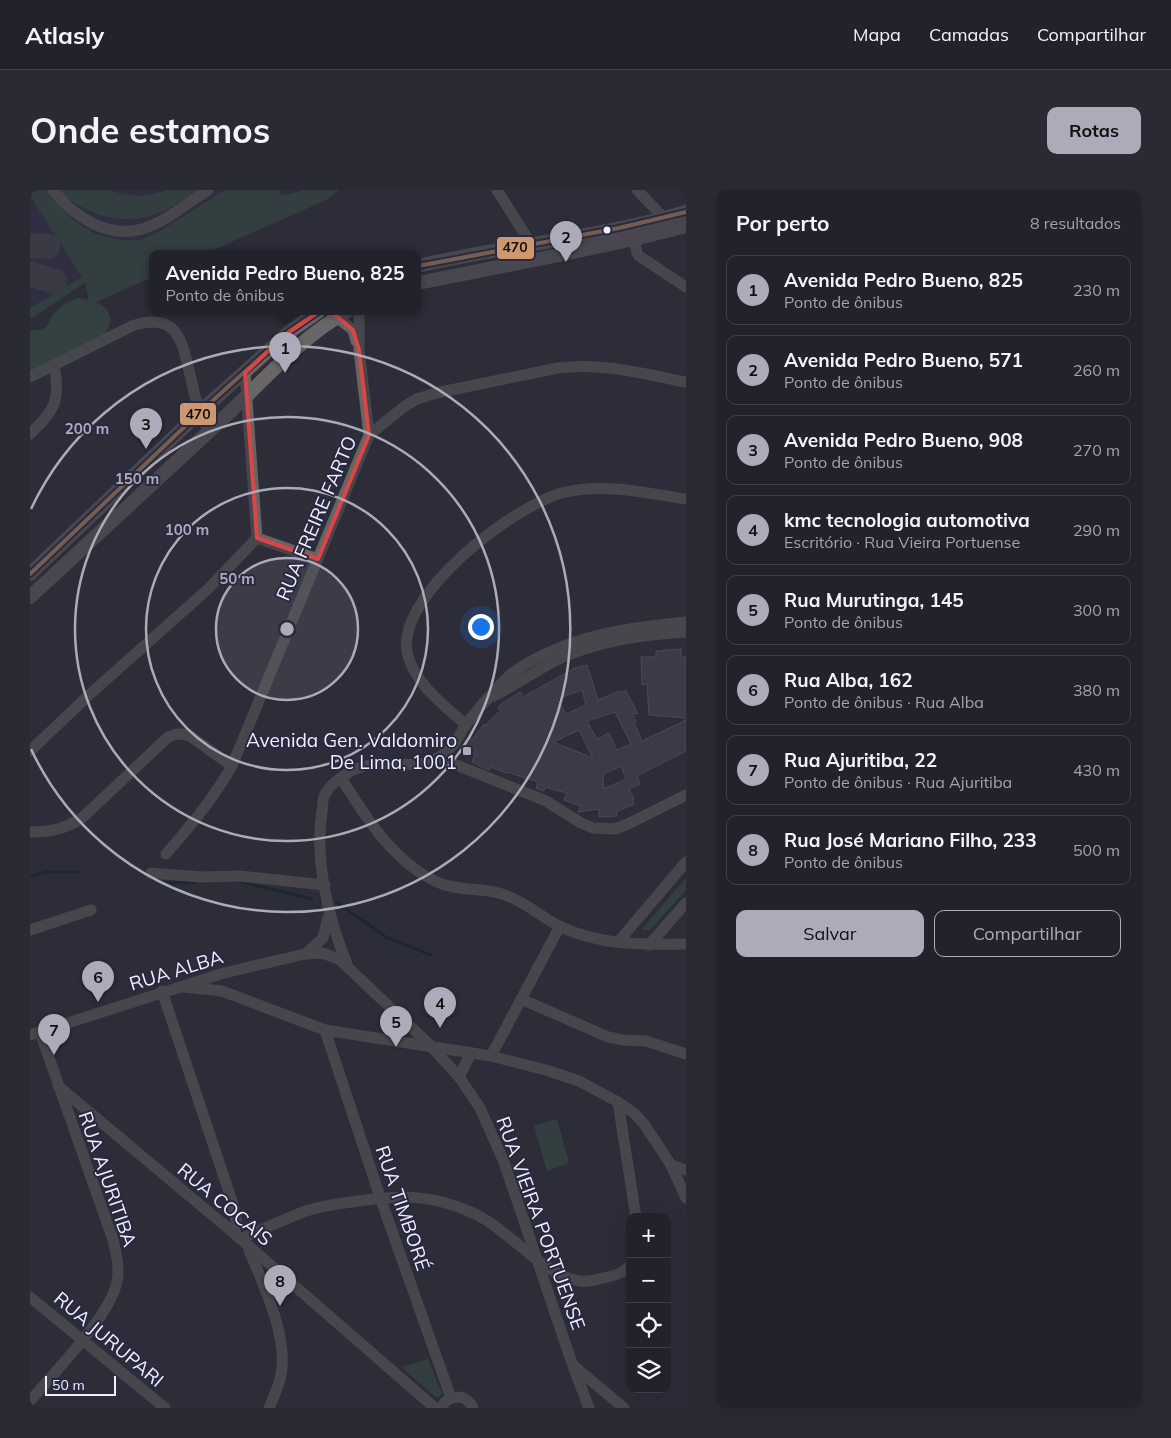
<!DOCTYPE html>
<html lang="pt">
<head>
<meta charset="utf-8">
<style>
	body { margin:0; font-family:Mulish,sans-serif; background:#2a2a34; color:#f1f3f6 }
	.controls { position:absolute; right:15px; bottom:15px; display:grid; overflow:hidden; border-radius:10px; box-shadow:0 5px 20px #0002 }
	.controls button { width:45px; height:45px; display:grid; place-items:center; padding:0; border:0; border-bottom:1px solid #3f3f48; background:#22222c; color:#f1f3f6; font:25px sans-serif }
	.scale { position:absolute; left:15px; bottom:12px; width:71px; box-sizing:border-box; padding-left:5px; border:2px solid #eeeffd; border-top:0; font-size:14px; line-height:18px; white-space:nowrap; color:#eeeffd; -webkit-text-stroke:4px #29293f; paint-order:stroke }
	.you { position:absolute; left:450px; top:436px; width:18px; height:18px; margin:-12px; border:4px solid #fff; border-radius:50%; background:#1a73e8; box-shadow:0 0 0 8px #1a73e833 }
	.badge { display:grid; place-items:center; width:32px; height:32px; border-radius:50%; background:#ababb9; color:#111; font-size:16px; font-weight:700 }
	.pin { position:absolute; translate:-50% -41px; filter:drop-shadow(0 1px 2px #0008) }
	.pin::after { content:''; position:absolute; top:26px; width:18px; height:15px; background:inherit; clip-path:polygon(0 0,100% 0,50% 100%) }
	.popup { position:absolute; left:119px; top:60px; width:272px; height:65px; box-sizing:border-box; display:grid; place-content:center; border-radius:10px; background:#22222c; filter:drop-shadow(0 1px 4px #0005); font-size:16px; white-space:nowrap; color:#a2a4a9 }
	.popup b { font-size:19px; color:#f1f3f6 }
	.popup::after { content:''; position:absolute; left:50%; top:100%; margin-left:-10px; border:10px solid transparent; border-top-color:#22222c }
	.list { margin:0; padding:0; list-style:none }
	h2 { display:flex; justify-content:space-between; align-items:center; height:65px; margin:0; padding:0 20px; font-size:21px }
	h2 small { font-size:16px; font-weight:400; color:#a2a4a9 }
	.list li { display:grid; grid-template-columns:32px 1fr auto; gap:15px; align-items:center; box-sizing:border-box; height:70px; margin:0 10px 10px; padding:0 10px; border:1px solid #3f3f48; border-radius:10px }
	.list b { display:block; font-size:19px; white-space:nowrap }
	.list p { margin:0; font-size:16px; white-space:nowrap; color:#a2a4a9 }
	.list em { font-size:16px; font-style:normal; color:#a2a4a9 }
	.actions { display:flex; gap:10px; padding:15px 20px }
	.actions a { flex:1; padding:11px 0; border:1px solid #ababb9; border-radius:10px; text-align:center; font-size:18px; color:#ababb9 }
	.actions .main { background:#ababb9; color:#111 }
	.icon { flex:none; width:28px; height:28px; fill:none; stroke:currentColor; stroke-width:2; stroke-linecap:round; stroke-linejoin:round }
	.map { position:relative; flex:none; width:656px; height:1218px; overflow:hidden; border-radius:10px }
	header { display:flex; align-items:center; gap:30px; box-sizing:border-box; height:70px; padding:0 25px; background:#22222c; border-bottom:1px solid #3f3f48 }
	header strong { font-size:24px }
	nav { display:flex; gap:28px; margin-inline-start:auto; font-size:18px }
	.intro { display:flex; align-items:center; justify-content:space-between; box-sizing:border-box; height:120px; padding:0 30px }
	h1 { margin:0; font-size:35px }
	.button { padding:12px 22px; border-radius:10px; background:#ababb9; color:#111; font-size:18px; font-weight:700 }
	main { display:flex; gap:30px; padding:0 30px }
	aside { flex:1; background:#22222c; border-radius:10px; box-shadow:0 5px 20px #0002 }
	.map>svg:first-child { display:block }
</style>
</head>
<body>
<header>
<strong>Atlasly</strong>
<nav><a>Mapa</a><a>Camadas</a><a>Compartilhar</a></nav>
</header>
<div class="intro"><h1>Onde estamos</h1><a class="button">Rotas</a></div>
<main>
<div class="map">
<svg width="656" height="1218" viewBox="0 0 656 1218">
	<rect width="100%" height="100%" fill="#2e2e3a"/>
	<polygon fill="#31314a" points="0,0 309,0 296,10 174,64 122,64 122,87 55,93 0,129"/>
	<g fill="#385347">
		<polygon points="0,0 16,0 43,30 65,44 92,50 110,50 127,43 195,0 248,0 252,5 257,5 273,0 309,0 296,10 174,64 122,64 122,87 60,115 55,93 0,129 0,118 52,87 0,6"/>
		<path d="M27,0H77L92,4L108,6L124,4L137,0H168C156,8 144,17 131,22C94,38 56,25 27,0Z"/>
		<polygon points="656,688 656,700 620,740 611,740"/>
		<polygon points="527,929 539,973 517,981 504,936"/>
		<polygon points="398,1169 412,1204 407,1208 371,1177"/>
	</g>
	<path fill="#38584a" d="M47,108C66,109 92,121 75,144L0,183V141L13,139L17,136L22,125L34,114Z"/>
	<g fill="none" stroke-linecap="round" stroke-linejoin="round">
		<g stroke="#0a2025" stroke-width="3">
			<polyline points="0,687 16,682 49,682"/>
			<polyline points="207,691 282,709"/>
			<polyline points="135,693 166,692"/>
			<polyline points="306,712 356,747 401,765"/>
		</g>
		<g stroke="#4b4a53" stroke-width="25">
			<polyline points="0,56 18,56"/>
			<polyline points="0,84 24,91"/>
		</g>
	</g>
	<g fill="#4b4c58" stroke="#6a6b75" fill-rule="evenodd">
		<polygon points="651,459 651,467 656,467 656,528 619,525 617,494 612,495 611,467 626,467 626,461"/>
		<path d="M557,475L568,510L587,502L596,501L608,524L602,523L606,531L604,532L612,551L656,530V561L607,586L610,594L599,599L604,609L602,610L604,614L586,622L587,626L569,627V619L548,622L551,616L534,610L537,603L515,597L514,601L506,598L508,592L477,582L476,583L461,577L459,580L456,579L442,572L445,564L435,559V553L439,547L442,550L454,534L456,535L470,521L468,517L477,510L490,502L493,507L545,478ZM552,500L556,515L536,524L527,509ZM585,522L601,554L587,560L579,543L567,549L557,531ZM549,540L563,568L523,552ZM591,576L596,589L574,599L573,584Z"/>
	</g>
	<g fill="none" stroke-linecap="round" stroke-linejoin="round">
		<g stroke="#676564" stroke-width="11">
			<path d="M23,0C43,26 77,49 112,39C136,32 157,13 178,0"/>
			<polyline points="467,0 501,54"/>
			<polyline points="607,0 634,28"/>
			<polyline points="604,49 607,63 609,66 656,97"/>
			<polyline points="329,122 329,160 339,245"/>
			<polyline points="306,127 323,140 326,151"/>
			<path d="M0,187L102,136C151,119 153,157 162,193C165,210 171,225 178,241"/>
			<path d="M0,244C25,220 31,210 24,175"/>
			<polyline points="227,348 288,369"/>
			<path d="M464,506C485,495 504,482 525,471C565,451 612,445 656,442"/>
			<path d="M436,535C414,515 387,496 378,466C361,408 486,313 536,302C576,293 616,303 656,309"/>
			<polyline points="0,561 59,505 178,399 227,348 215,183"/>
			<polyline points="409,568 516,611 551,633 563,638 585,639 598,634 656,605"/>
			<path d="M311,588C336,628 366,676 412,694C434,702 459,697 480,707C497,714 512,727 529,736C568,755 613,755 656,754"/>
			<path d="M0,642C22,642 34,639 52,628L137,548C145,543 151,543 160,546L202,576"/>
			<path d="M136,664C161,635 183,609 202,576L339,245L375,216L387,209L406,203L528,178C571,172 614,184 656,192"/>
			<polyline points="121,683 171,687 210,686 295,695"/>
			<polyline points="0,740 61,720"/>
			<polyline points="588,752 656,672"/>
			<polyline points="619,755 656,713"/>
			<polyline points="275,764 293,748 298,728"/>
			<path d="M317,774C299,730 284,670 292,622C293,617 292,609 295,604C302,591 322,579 335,576C362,569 391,583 415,563C425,556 429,545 435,536C447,520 461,504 475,490C484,480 497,473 509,467C556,443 605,437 656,432"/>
			<polyline points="154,797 192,801 295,840 461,866 519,881 549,891 588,912 604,923 614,934 641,975 656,1008"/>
			<polyline points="132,801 203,1014 206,1030 205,1044"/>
			<polyline points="491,809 578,847 593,850 616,851 656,864"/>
			<polyline points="295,840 350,1007 421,1208"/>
			<polyline points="0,845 194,783 275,764 292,763 309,769 402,857 429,887 450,918 474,972 543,1176 559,1218"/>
			<polyline points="461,866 530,736"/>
			<polyline points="429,887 441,863"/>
			<polyline points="28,896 205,1044 405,1218"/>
			<polyline points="588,912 606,1027"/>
			<polyline points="641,975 656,980"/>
			<path d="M210,1049C232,1040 254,1029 276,1021C291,1016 306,1014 321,1012C366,1005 400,1003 443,1023C476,1037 517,1089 551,1091C558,1092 566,1090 573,1088C583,1086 594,1084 600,1075"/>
			<path d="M219,1060C234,1097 258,1145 251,1185C249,1196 243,1208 239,1218"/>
			<polyline points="0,1107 135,1218"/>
			<polyline points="545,1177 594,1218"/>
			<path d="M0,1211C23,1184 82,1124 87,1091C90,1077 86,1063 83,1050L10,842"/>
			<path d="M411,1218C418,1204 436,1203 443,1218"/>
		</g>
		<g stroke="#696668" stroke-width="14">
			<path d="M388,76C476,55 568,48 656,22"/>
			<polyline points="388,93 524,66 604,49 656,36"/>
			<polyline points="0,384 170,222 259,142 288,122"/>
			<path d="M0,407C67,345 134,283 201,221C238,186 272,147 316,122"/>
		</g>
		<defs>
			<g id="bus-1">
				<polyline points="388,76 589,38 656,22"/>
				<polyline points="0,384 170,222 259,142 288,122"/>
			</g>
		</defs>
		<use href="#bus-1" stroke="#29293f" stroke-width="8"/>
		<use href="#bus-1" stroke="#cd976f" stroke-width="4"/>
	</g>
	<path d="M0 0H656V1218H0ZM296,117L323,140L329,160L339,245L288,369L227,348L215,183L259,142Z" fill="#2e2e3a" fill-opacity=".55" fill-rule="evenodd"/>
	<path fill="none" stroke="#da4648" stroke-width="4" stroke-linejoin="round" d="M296,117L323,140L329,160L339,245L288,369L227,348L215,183L259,142Z"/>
	<circle cx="257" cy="439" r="71" fill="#ababb9" fill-opacity=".12"/>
	<g fill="none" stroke="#ababb9" stroke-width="2.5">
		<circle cx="257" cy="439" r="71"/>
		<circle cx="257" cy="439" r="141"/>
		<circle cx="257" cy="439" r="212"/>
		<path d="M1 319A283 283 0 1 1 1 559"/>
	</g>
	<circle fill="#eeeffd" stroke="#29293f" stroke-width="2" cx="577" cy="40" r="4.5"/>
	<rect fill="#ababb9" stroke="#29293f" stroke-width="2" x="432" y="556" width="10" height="10" rx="2.5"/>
	<g text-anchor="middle" stroke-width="4" stroke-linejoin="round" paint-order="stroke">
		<g font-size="19" fill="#eeeffd" stroke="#29293f">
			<text transform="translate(286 328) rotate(-67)" y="7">RUA FREIRE FARTO</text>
			<text transform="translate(146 780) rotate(-17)" y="7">RUA ALBA</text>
			<text transform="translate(78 989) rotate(71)" y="7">RUA AJURITIBA</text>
			<text transform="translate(195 1014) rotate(40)" y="7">RUA COCAIS</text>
			<text transform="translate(373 1018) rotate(71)" y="7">RUA TIMBORÉ</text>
			<text transform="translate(511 1033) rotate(70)" y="7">RUA VIEIRA PORTUENSE</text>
			<text transform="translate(79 1149) rotate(40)" y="7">RUA JURUPARI</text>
		</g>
		<g font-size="19" fill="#eeeffd" stroke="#29293f" text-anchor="end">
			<text x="427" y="557">Avenida Gen. Valdomiro<tspan x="427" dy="22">De Lima, 1001</tspan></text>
		</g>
	</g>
	<circle cx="257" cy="439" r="8" fill="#ababb9" stroke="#29293f" stroke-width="2.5"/>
	<g font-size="15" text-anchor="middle" font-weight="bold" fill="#ababb9" stroke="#29293f" stroke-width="4" stroke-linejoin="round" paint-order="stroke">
		<text x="57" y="244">200 m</text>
		<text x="107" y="294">150 m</text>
		<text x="157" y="345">100 m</text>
		<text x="207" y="394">50 m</text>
	</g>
	<g stroke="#29293f" stroke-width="2">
		<rect x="466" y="46" width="39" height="24" rx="5" fill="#cd976f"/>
		<rect x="149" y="212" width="38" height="24" rx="5" fill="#cd976f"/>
	</g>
	<g font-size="14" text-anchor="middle" font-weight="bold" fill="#111">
		<text x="485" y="62">470</text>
		<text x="168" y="229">470</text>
	</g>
</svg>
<div class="controls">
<button>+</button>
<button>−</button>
<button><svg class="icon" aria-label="locate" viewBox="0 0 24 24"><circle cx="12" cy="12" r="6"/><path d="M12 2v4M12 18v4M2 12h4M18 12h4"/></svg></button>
<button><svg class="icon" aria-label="layers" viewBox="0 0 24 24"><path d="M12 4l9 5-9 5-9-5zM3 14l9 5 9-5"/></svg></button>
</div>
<div class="scale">50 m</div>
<div class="you"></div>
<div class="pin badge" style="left:255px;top:183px">1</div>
<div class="popup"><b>Avenida Pedro Bueno, 825</b>Ponto de ônibus</div>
<div class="pin badge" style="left:536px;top:72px">2</div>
<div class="pin badge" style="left:116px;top:259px">3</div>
<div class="pin badge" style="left:410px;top:838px">4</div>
<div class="pin badge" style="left:366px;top:857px">5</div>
<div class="pin badge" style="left:68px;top:812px">6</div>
<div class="pin badge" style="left:24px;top:865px">7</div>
<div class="pin badge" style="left:250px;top:1116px">8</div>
</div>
<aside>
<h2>Por perto<small>8 resultados</small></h2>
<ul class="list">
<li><span class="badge">1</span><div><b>Avenida Pedro Bueno, 825</b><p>Ponto de ônibus</p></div><em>230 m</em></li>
<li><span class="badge">2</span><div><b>Avenida Pedro Bueno, 571</b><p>Ponto de ônibus</p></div><em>260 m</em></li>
<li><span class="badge">3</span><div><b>Avenida Pedro Bueno, 908</b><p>Ponto de ônibus</p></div><em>270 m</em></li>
<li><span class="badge">4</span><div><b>kmc tecnologia automotiva</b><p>Escritório · Rua Vieira Portuense</p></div><em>290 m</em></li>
<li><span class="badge">5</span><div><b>Rua Murutinga, 145</b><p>Ponto de ônibus</p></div><em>300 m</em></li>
<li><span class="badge">6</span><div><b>Rua Alba, 162</b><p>Ponto de ônibus · Rua Alba</p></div><em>380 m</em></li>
<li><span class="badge">7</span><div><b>Rua Ajuritiba, 22</b><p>Ponto de ônibus · Rua Ajuritiba</p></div><em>430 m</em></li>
<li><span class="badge">8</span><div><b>Rua José Mariano Filho, 233</b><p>Ponto de ônibus</p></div><em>500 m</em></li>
</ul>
<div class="actions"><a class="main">Salvar</a><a>Compartilhar</a></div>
</aside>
</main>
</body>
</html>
